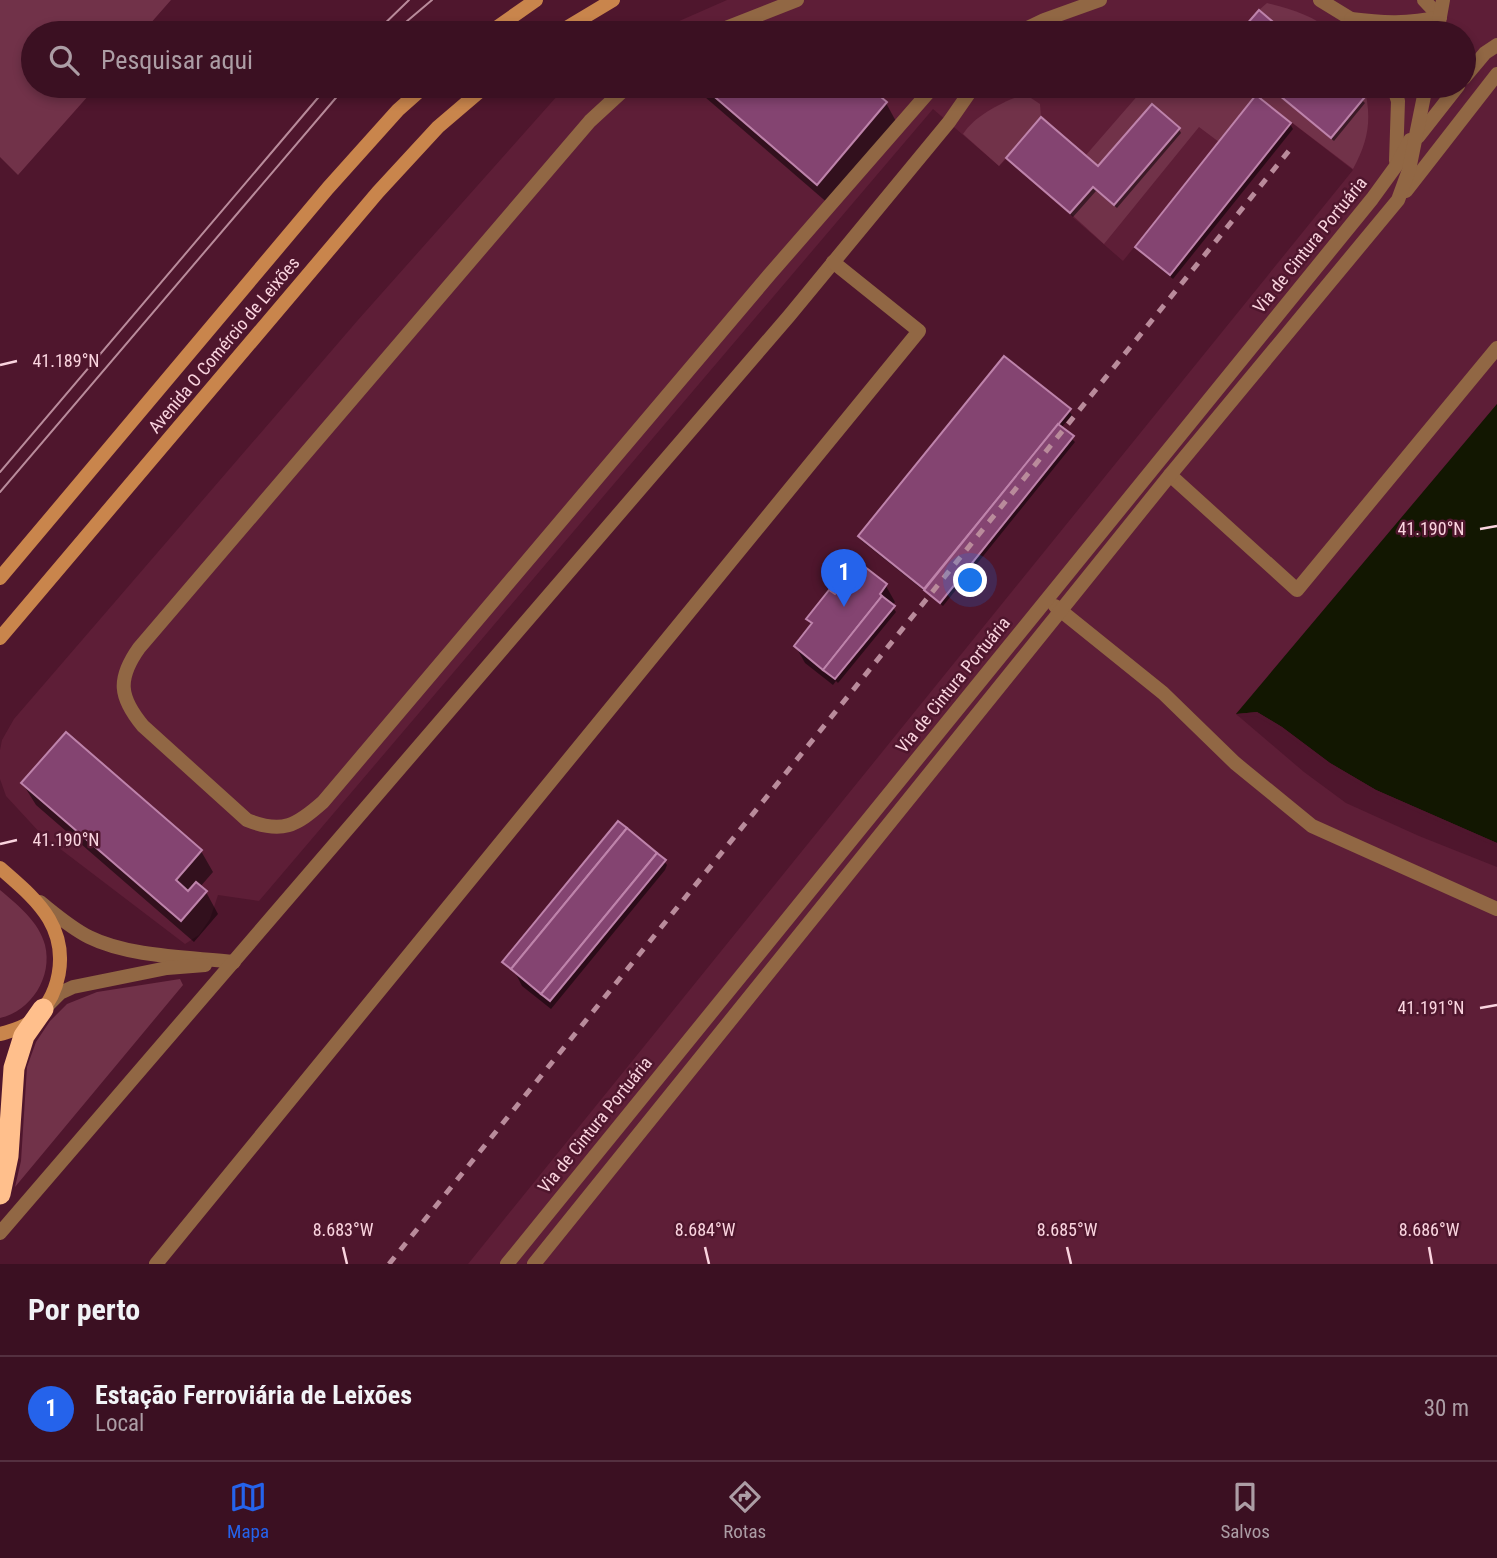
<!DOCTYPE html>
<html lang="pt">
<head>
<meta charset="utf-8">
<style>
	body { margin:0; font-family:"Roboto Condensed",sans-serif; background:#42192a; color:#f1f3f6 }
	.you { position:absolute; left:971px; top:581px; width:24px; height:24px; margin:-18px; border:5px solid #fff; border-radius:50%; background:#1a73e8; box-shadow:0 0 0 10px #1a73e833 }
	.badge { display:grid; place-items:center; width:46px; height:46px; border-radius:50%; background:#2563eb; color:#fff; font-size:23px; font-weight:700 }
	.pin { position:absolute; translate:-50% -58px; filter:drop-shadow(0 2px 4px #0008) }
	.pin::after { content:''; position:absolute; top:37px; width:24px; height:21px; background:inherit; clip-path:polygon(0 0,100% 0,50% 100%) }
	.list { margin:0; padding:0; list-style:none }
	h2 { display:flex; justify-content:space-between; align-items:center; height:91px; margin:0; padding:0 28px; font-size:30px }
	h2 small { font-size:23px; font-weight:400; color:#ac9da5 }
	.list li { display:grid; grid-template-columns:46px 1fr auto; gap:21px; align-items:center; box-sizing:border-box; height:105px; padding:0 28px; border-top:2px solid #543040 }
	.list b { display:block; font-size:26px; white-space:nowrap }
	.list p { margin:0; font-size:23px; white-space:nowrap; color:#ac9da5 }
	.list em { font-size:23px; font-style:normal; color:#ac9da5 }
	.icon { flex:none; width:38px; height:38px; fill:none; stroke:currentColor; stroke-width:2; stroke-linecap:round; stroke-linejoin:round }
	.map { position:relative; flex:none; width:1497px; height:1264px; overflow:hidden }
	.search { position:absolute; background:#3b1022; box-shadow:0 4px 10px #0003; left:21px; right:21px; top:21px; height:77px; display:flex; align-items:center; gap:18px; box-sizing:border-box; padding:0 24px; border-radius:38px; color:#ac9da5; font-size:26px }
	.sheet { height:196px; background:#3b1022 }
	nav { display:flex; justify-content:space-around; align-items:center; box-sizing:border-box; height:98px; border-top:2px solid #543040; background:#3b1022; font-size:19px; color:#ac9da5 }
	nav a { display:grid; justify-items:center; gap:4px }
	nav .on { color:#2563eb }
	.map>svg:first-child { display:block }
</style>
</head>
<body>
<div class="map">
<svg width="1497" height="1264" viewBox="0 0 1497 1264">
	<rect width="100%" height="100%" fill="#4f162d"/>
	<polygon fill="#5e1e37" points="727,0 1497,0 1497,404 1236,714 1304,772 1346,803 1419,836 1497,867 1497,1264 468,1264 1353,170 1256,95 1123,261 1006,159 999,166 933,109 259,901 218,895 210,919 199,935 185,944 42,835 6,796 0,779 0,750 2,740 14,719 358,320 566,86 1464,86 1464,33 652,33"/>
	<g fill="#713249">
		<polygon points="0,0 171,0 142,33 33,33 33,86 97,86 18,175 0,157"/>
		<path d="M1267,3C1291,9 1315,16 1333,33H1286L1259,10Z"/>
		<path d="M1146,86H1268L1331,137L1364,98L1350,86H1364C1372,118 1369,140 1353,169L1256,95L1219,142L1199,127L1104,244L1070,213L1093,187L1114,205L1180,128L1152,104L1098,166L1086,155Z"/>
		<path d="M1025,94L1040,104L1041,117L999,166L963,134C975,115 1004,101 1025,94Z"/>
		<path d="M0,890C18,905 39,922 45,945C53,977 31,1011 0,1018Z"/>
		<polygon points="180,979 183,985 15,1187 21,1161 27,1067 36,1042 50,1021 67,1004 97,992"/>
	</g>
	<polygon fill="#121701" points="1497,404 1497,843 1376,790 1330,763 1282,727 1257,712 1236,714"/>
	<polygon fill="#4f162d" points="1257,712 1282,727 1330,763 1376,790 1497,843 1497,847 1374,793 1329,766 1280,730 1256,716 1240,717 1236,714"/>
	<g fill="#0007">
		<polygon points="694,86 866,86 886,103 898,125 830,205 698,91"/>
		<polygon points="1267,86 1347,86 1365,103 1334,141"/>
		<polygon points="1290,124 1293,129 1173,279 1140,252 1137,247"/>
		<polygon points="1179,129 1181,133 1117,208 1096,191 1073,217 1008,159 1099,168"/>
		<polygon points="1069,411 1072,415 1061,428 1075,442 943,606 862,541 860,536"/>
		<polygon points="865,569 886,586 895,602 892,606 896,612 838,683 836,681 833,685 805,663 796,647 812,626 808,619 858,578"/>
		<polygon points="23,784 201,851 213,872 200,887 206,892 218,914 194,942 36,805"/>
		<polygon points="664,861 667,865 665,870 551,1009 522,986 516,974 507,967 504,962"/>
	</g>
	<g fill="#844471" stroke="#be83ab" stroke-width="2">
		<polygon points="1259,10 1286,33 1239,33"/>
		<polygon points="702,86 868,86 887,102 817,185"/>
		<polygon points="1268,86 1350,86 1364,98 1331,138"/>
		<polygon points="1256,95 1291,123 1170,275 1135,247"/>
		<polygon points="1152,104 1180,128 1114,205 1093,187 1070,213 1006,158 1041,117 1098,166"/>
		<polygon points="1004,356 1071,409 924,589 858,536"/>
		<polygon points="1058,424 1074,436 940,603 924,590"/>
		<polygon points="865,567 887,584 880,594 882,596 823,670 794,646 812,623 806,619 829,590 835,594 853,573 857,576"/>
		<polygon points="882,596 895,606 835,679 823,670"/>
		<polygon points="66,732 202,850 176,880 188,891 196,882 207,891 181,921 21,783"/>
		<polygon points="618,821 627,828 511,969 502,962"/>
		<polygon points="627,828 657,853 541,994 511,969"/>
		<polygon points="657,853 666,860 550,1001 541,994"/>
	</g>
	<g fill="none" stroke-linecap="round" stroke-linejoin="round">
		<g stroke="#916744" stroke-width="14">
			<polyline points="1320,0 1351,19 1363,33"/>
			<polyline points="1424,0 1440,17"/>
			<path d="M1351,19C1382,23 1409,24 1440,17"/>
			<polyline points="713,33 797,0"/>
			<polyline points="1017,33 1044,20 1100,0"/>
			<polyline points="1437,33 1443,0"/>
			<polyline points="1464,78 1485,53 1497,45"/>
			<path d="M628,86L590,121L139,648C117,679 119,697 143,726L247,820C282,834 296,826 323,802L770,274L934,86"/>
			<polyline points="1393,86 1398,101 1396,161"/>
			<polyline points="1418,137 1458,86"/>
			<polyline points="1406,191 1497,74"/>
			<polyline points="1170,475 1297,590 1497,348"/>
			<polyline points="1055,606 1163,693 1235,763 1312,826 1497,909"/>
			<path d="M40,902C55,914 71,928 89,937C129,957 189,957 234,962"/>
			<polyline points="48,1005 60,993 73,987 167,968 205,965"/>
			<polyline points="0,1233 789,316 949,122 974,86"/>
			<polyline points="156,1264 919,331 833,262"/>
			<polyline points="507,1264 1372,199 1396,166 1410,140"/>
			<polyline points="534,1264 1170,475 1398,200 1409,170 1426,86"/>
		</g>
		<g stroke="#c9854c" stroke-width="14">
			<polyline points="489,33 536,0"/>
			<polyline points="558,33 613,0"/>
			<polyline points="0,578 328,188 398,110 425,86"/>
			<polyline points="0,638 378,192 438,127 486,86"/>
			<path d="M0,868C17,883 37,899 49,919C69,953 61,998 30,1022C21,1029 10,1031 0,1034"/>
		</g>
		<polyline stroke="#ffbf8c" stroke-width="21" points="0,1194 8,1156 14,1068 24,1036 43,1009"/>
		<g stroke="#b98b9b" stroke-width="2">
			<polyline points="375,33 409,0"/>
			<polyline points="393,33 432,0"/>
			<polyline points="0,472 328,86"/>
			<polyline points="0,492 346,86"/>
		</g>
		<polyline stroke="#b98b9b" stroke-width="5" stroke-dasharray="9 9" stroke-linecap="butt" points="389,1264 1292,147"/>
	</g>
	<path fill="none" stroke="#fad4df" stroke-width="2.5" d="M0,365L17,361M1480,529L1497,526M0,844L17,840M1480,1008L1497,1005M343,1247L347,1264M705,1247L709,1264M1067,1247L1071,1264M1429,1247L1432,1264"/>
	<g text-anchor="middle" stroke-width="5" stroke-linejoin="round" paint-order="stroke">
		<g font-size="18" fill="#fad4df" stroke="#4f162d">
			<text transform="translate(1310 245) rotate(-51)" y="6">Via de Cintura Portuária</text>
			<text transform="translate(224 345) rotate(-50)" y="6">Avenida O Comércio de Leixões</text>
			<text transform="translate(953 685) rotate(-51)" y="6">Via de Cintura Portuária</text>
			<text transform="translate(595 1125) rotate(-51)" y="6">Via de Cintura Portuária</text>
		</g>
	</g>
	<g font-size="18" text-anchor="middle" fill="#fad4df" stroke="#4f162d" stroke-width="5" stroke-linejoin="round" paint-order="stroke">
		<text x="66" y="367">41.189°N</text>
		<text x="1431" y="535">41.190°N</text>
		<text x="66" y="846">41.190°N</text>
		<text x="1431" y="1014">41.191°N</text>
		<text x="343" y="1236">8.683°W</text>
		<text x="705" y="1236">8.684°W</text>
		<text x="1067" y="1236">8.685°W</text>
		<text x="1429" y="1236">8.686°W</text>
	</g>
</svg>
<div class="you"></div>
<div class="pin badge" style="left:844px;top:607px">1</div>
<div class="search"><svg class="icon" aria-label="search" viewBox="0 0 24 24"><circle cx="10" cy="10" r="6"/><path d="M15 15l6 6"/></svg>Pesquisar aqui</div>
</div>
<section class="sheet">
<h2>Por perto<small></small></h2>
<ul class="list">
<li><span class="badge">1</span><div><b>Estação Ferroviária de Leixões</b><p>Local</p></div><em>30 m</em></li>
</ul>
</section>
<nav>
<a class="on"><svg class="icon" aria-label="map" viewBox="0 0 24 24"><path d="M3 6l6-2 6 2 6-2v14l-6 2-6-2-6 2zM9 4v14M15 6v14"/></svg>Mapa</a>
<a><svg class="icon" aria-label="directions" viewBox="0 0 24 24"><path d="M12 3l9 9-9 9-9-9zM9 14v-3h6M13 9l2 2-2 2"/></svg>Rotas</a>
<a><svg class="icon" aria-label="saved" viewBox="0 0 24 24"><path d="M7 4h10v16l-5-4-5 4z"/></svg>Salvos</a>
</nav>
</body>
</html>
